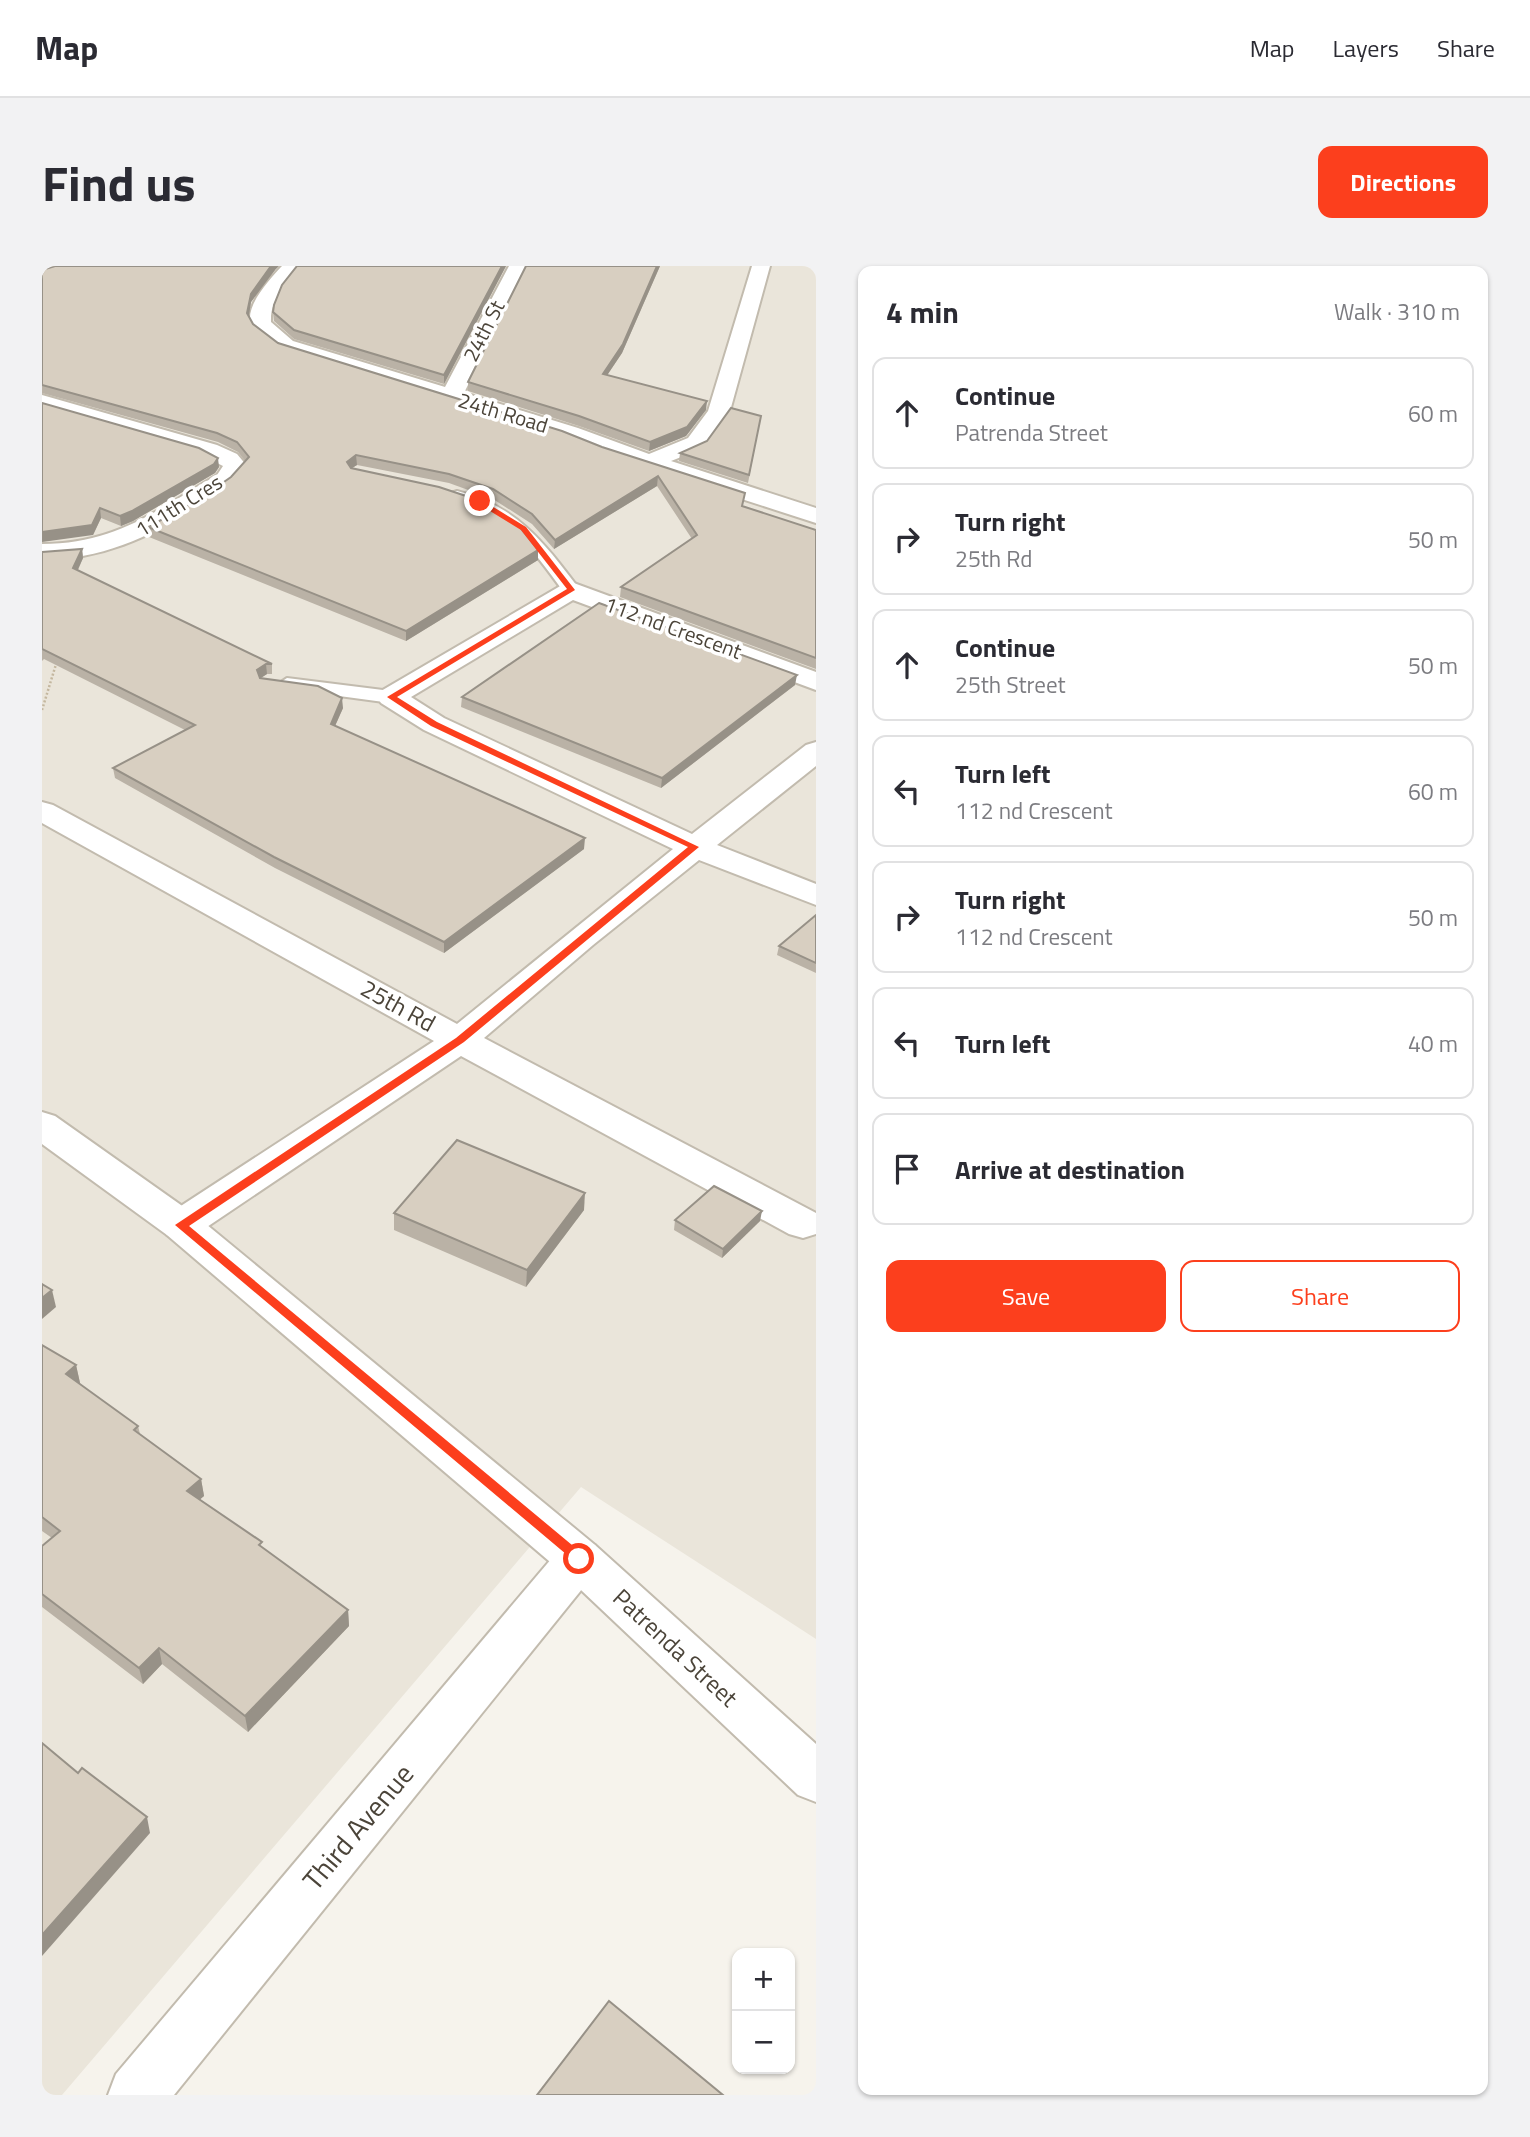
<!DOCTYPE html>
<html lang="en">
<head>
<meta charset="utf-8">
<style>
	body { margin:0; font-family:"Titillium Web",sans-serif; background:#f2f2f3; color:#2b2b33 }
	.controls { position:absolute; right:21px; bottom:21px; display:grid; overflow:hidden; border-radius:14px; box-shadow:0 2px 5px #0004 }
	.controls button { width:63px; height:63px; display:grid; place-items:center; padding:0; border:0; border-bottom:2px solid #e1e1e2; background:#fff; color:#2b2b33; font:35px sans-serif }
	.stop { position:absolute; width:21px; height:21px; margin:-16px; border:5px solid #fc3f1d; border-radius:50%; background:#fff }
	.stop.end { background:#fc3f1d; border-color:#fff; box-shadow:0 2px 7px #0008 }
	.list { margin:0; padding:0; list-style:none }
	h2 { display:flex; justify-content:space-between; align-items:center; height:91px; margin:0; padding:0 28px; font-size:30px }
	h2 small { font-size:23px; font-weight:400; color:#7c7c81 }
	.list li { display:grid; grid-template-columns:46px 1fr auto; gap:21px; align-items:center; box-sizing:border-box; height:112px; margin:0 14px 14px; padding:0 14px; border:2px solid #e1e1e2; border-radius:14px }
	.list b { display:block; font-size:26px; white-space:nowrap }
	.list p { margin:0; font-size:23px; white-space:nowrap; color:#7c7c81 }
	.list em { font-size:23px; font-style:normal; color:#7c7c81 }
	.actions { display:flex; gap:14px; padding:21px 28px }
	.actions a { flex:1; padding:16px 0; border:2px solid #fc3f1d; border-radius:14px; text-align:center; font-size:24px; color:#fc3f1d }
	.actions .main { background:#fc3f1d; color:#fff }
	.icon { flex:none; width:38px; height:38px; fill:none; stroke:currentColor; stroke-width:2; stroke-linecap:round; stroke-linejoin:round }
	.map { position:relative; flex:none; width:774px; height:1829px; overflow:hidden; border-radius:14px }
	header { display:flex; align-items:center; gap:42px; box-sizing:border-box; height:98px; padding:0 35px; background:#fff; border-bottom:2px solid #e1e1e2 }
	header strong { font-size:33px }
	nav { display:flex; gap:38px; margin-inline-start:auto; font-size:24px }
	.intro { display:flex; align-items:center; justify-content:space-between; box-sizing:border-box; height:168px; padding:0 42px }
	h1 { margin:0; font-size:49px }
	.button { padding:18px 32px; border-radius:14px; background:#fc3f1d; color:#fff; font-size:24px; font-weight:700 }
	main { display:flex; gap:42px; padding:0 42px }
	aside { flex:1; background:#fff; border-radius:14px; box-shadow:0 2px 5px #0004 }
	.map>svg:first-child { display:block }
</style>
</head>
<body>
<header>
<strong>Map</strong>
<nav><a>Map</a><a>Layers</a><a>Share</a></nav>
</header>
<div class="intro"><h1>Find us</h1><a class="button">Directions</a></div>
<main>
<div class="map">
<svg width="774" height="1829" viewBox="0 0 774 1829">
	<rect width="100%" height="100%" fill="#f6f3ec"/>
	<polygon fill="#eae5da" points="0,0 774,0 774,1373 539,1221 20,1829 0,1829"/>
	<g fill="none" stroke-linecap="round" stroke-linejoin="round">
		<defs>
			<g id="service">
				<path d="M415,225C474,240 500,274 535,320L538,324L535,328H523C502,299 482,270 452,251C439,242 417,240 407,230L409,227Z"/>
				<polygon points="245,412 349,425 359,431 349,437 238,422 236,418"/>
			</g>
			<g id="minor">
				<path d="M240,0H259C246,18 228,31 229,56L251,75L403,121L467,0H485L422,127L536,162L607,188L646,172L666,145L710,0H728L688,145L662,182L629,195L774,242V257L560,188L520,172L237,83C229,77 218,70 211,62C198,44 229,12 240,0Z"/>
				<path d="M0,129L175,179L195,188L205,200C190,221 177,228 156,241C106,272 59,293 0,294V278C73,278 114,245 175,209L181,200L159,189L0,143Z"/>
				<polygon points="529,316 774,406 774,424 531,334 369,431 402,452 650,568 764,479 774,476 774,500 675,579 774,618 774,639 657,594 551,679 442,772 774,947 774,968 761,972 747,968 419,790 153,969 139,973 125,969 119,959 125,949 392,775 0,557 0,536 11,539 415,758 631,583 382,464 339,437 335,431 339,425 520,319"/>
				<polygon points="537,1273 553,1279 560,1293 553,1307 132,1829 66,1829 74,1808 521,1279"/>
			</g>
			<polygon id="tertiary" points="0,846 13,850 153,949 553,1279 774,1478 774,1536 756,1529 521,1307 125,969 0,878"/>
		</defs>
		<use href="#service" stroke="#c2bbae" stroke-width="4"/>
		<use href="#minor" stroke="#c2bbae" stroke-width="4"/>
		<use href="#tertiary" stroke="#c2bbae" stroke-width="4"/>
		<polyline stroke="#c4b79f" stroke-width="2.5" stroke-dasharray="2 2" stroke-linecap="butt" points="0,444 15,395"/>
		<use href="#service" fill="#fff" fill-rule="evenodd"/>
		<use href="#minor" fill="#fff" fill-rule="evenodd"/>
		<use href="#tertiary" fill="#fff" fill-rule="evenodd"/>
	</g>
	<g fill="#bab2a6">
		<polygon points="255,0 464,0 402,118 252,73 232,55 231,46"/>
		<polygon points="484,0 618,0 580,87 565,109 664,144 644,170 607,185 537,160 426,125 426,116"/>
		<polygon points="0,4 233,4 209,36 207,50 211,58 236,77 701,240 774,264 774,403 578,331 579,321 650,273 615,220 512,283 490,258 451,233 407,217 315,199 310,202 496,284 496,294 364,375 107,271 106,261 156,234 189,211 203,195 196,186 176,176 0,127"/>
		<polygon points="0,137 177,201 173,207 91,255 79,260 59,252 51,269"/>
		<polygon points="719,150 706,217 637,195 638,187 665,175"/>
		<polygon points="40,283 41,292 36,304 230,398 230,408 225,408 218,412 301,442 293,460 542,583 402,687 233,602 73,512 71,502 143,464 2,393 0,395 0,286"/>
		<polygon points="753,419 619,522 419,441 420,431"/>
		<polygon points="774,649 774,707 735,689 737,680"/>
		<polygon points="542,944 484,1021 352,964 352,947"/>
		<polygon points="633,954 718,955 680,992 632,964"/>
		<polygon points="0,1079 34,1099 38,1117 37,1118 96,1160 98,1168 159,1213 162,1230 158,1233 221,1282 306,1344 307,1360 206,1466 120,1398 101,1418 0,1341 0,1280 10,1272 0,1265"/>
	</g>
	<g fill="#979187">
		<polygon points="229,0 237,0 233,4 209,36 206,56 205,47 209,28"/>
		<polygon points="460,0 464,0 402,118 402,109"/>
		<polygon points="615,0 618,0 580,87 560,117 561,108"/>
		<polygon points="665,135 664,144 644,170 607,185 608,176"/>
		<polygon points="314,189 315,199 305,205 305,196"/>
		<polygon points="176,192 177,201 173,207 91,255 79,260 78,250"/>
		<polygon points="616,210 615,220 512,283 513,274"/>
		<polygon points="58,242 59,252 51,269 0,276 0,266"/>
		<polygon points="40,283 41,292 32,312 31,302"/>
		<polygon points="496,284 496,294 364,375 364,365"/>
		<polygon points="224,398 225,408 216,414 215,404"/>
		<polygon points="755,409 753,419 619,522 620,512"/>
		<polygon points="300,432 301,442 289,469 289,458"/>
		<polygon points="543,572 542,583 402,687 402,676"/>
		<polygon points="543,927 542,944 484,1021 485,1004"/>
		<polygon points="720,945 718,955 680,992 681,983"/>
		<polygon points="10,1024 14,1041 0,1053 0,1032"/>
		<polygon points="34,1099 38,1117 28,1126 24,1108"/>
		<polygon points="159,1213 162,1230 148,1242 145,1225"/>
		<polygon points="306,1344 307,1360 206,1466 203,1450"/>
		<polygon points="117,1382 120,1398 101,1418 97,1402"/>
		<polygon points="105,1551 108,1567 0,1690 0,1669"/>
	</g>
	<g fill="#d8cfc1" stroke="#979187" stroke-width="2">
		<polygon points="13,0 229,0 209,28 205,47 211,58 236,77 520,165 560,181 703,227 700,240 774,264 774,392 579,321 655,269 616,210 513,274 490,248 451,223 407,208 314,189 305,196 309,202 397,221 439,235 476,259 496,284 364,365 106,261 156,234 189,211 207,191 195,176 175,167 0,119 0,4"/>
		<polygon points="255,0 460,0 402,109 252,64 231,46 232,39 240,19"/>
		<polygon points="484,0 615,0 581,78 561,108 665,135 645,161 608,176 537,150 426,116"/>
		<polygon points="0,137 157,182 176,192 172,198 90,245 78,250 58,242 50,259 0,266"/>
		<polygon points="689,142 719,150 707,209 638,187 665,175"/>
		<polygon points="40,283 31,302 230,398 224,398 215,404 218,412 276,420 300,432 289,458 543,572 402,676 232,591 71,502 153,459 0,383 0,286"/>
		<polygon points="557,337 755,409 620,512 420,431"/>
		<polygon points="774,649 774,697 737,680"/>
		<polygon points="415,874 543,927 485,1004 352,947"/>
		<polygon points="672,920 720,945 681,983 633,954"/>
		<polygon points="0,1018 10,1024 0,1032"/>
		<polygon points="0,1079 34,1099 24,1108 96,1160 92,1164 159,1213 145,1225 220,1276 217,1279 306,1344 203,1450 117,1382 97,1402 0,1328 0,1280 18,1265 0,1251"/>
		<polygon points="0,1477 36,1507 40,1502 105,1551 0,1669"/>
		<polygon points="567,1735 681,1829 495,1829"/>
	</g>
	<polygon fill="#fc3f1d" points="435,234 440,234 484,261 533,324 355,431 395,456 657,581 422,776 147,960 542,1289 544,1293 537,1299 133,959 414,772 646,581 389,460 345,431 525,323 479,264 435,237"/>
	<g text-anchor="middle" stroke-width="7" stroke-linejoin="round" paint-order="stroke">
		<g font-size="21" fill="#4b4439" stroke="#fff">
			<text transform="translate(442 65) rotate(-63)" y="7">24th St</text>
			<text transform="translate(461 147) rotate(17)" y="7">24th Road</text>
			<text transform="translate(137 240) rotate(-32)" y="7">111th Cres</text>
			<text transform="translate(631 362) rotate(20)" y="7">112 nd Crescent</text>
		</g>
		<g font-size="24" fill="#4b4439" stroke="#fff">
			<text transform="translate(356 740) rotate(29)" y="8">25th Rd</text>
			<text transform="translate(633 1382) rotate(43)" y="8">Patrenda Street</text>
		</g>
		<g font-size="28" fill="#4b4439" stroke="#fff">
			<text transform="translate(316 1561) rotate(-50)" y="10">Third Avenue</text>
		</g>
	</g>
</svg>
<div class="controls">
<button>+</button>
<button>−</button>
</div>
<div class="stop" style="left:537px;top:1293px"></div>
<div class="stop end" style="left:438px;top:235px"></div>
</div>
<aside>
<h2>4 min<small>Walk · 310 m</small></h2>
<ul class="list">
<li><svg class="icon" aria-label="ahead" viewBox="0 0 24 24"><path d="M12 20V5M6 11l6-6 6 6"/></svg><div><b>Continue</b><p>Patrenda Street</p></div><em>60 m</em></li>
<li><svg class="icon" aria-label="right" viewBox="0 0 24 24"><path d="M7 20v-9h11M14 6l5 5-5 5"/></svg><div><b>Turn right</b><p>25th Rd</p></div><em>50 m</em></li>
<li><svg class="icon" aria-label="ahead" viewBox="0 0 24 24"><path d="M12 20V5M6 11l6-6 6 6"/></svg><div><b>Continue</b><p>25th Street</p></div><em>50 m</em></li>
<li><svg class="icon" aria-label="left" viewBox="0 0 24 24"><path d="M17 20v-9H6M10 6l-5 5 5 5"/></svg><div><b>Turn left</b><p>112 nd Crescent</p></div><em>60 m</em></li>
<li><svg class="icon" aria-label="right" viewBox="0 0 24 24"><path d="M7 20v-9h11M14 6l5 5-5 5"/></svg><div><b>Turn right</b><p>112 nd Crescent</p></div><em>50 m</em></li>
<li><svg class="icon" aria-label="left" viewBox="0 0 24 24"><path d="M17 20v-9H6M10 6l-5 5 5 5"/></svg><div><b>Turn left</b></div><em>40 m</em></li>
<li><svg class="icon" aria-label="arrive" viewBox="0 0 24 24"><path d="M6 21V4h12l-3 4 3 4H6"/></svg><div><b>Arrive at destination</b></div></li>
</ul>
<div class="actions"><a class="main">Save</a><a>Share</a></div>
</aside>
</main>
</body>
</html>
